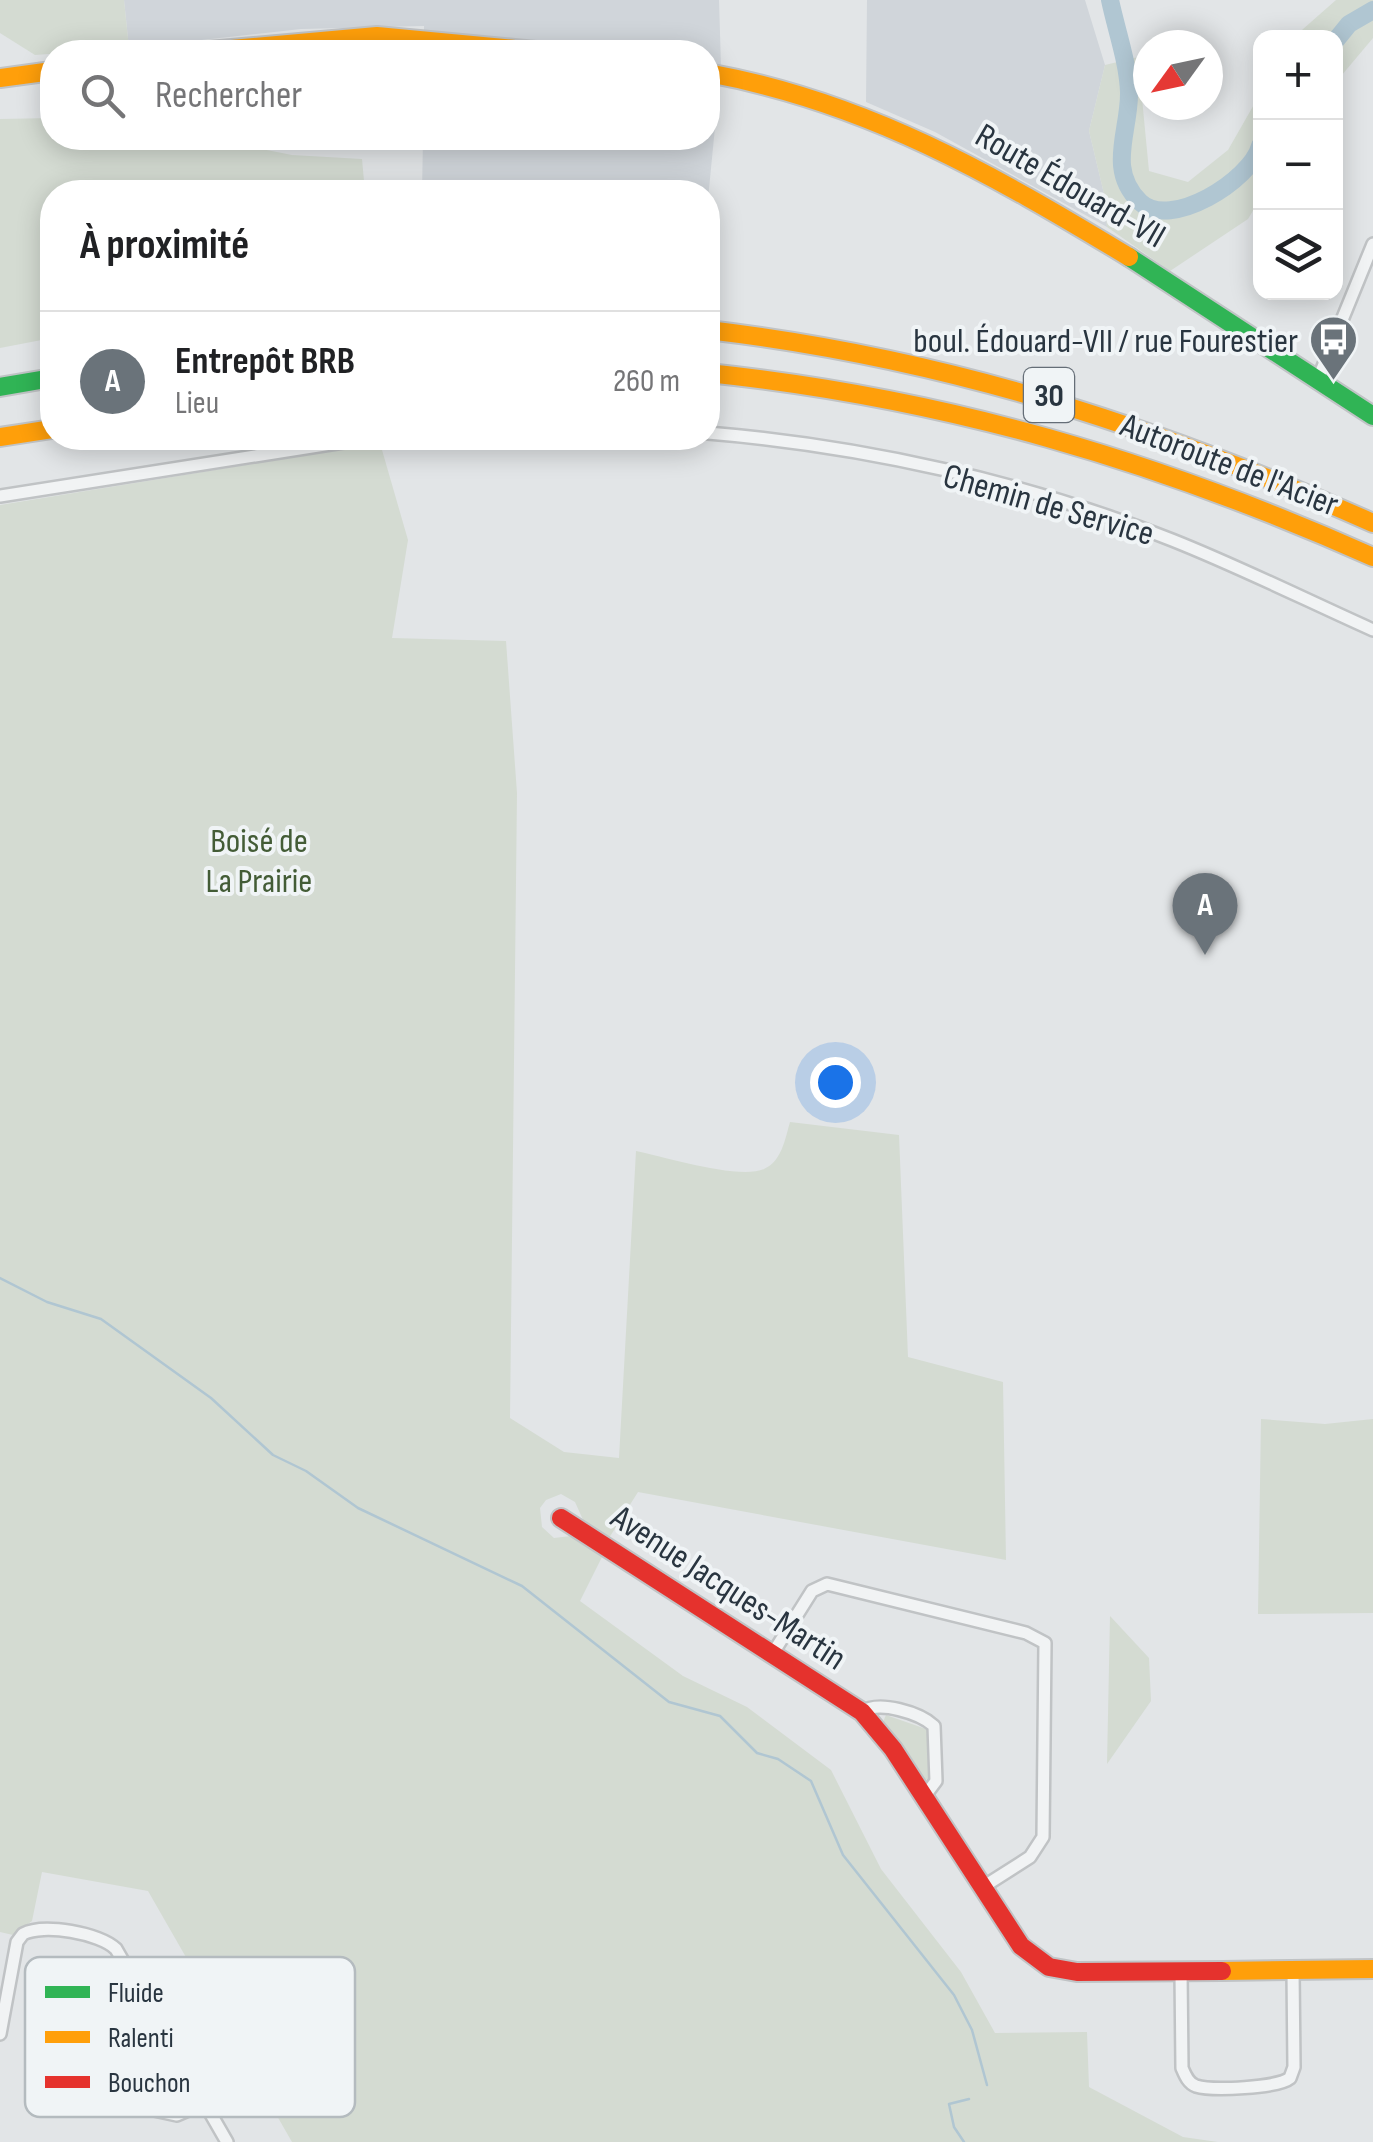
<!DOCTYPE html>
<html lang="fr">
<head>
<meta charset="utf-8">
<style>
	body { margin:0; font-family:"Sofia Sans Condensed",sans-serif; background:#f2f2f2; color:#202124 }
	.controls { position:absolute; right:30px; top:30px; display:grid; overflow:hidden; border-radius:20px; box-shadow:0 5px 25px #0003 }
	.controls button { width:90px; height:90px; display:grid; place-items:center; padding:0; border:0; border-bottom:2px solid #e0e0e0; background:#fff; color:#202124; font:50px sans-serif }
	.compass { position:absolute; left:1133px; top:30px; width:90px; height:90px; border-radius:50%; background:#fff; box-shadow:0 5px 25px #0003; rotate:237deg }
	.you { position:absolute; left:835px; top:1082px; width:35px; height:35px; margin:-25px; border:8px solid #fff; border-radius:50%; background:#1a73e8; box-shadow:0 0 0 15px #1a73e833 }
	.badge { display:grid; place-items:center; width:65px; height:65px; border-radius:50%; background:#6a737a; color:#fff; font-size:32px; font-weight:700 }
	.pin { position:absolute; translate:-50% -82px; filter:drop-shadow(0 2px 5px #0008) }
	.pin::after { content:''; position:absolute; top:52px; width:35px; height:30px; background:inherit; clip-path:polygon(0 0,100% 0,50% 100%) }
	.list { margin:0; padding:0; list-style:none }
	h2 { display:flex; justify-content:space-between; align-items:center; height:130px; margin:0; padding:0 40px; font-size:42px }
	h2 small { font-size:32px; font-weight:400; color:#757577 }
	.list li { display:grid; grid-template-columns:65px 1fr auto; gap:30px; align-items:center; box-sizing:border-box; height:140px; padding:0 40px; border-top:2px solid #e0e0e0 }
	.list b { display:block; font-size:38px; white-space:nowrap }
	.list p { margin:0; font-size:32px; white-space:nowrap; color:#757577 }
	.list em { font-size:32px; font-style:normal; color:#757577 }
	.icon { flex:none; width:55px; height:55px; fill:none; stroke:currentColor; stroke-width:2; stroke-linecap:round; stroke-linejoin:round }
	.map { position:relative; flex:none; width:1373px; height:2142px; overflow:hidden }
	.search { position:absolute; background:#fff; box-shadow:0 5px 25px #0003; left:40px; top:40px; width:680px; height:110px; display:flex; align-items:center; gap:25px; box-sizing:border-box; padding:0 35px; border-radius:40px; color:#757577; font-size:38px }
	.panel { position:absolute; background:#fff; box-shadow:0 5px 25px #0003; left:40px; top:180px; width:680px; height:270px; border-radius:40px }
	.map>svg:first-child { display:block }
</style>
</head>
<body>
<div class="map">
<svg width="1373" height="2142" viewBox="0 0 1373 2142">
	<rect width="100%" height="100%" fill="#e2e5e7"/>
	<g fill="#d0d5da">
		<polygon points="124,0 719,0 721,66 708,199 708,192 422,192 423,138 708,138 708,52 424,52 424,26 301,29 129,48"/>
		<polygon points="867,0 1085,0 1105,65 1089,131 1105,198 1107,227 935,132 866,102"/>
	</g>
	<g fill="#d4dbd2">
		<polygon points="0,0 124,0 129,48 35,55 0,33"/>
		<polygon points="1336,0 1373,0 1373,38 1336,82 1336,38 1294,37"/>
		<polygon points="1138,57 1149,171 1188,182 1228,150 1260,94 1260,199 1248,219 1170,271 1107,227 1105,198 1089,131 1105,65"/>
		<polygon points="52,118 52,138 206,138 292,155 362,159 365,192 52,192 52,338 0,348 0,119"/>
		<path d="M380,443L408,540L392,638L506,641L517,793L510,1418L564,1452L619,1458L636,1151C665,1157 739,1180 764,1169C782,1161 785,1139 790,1122L899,1135L908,1357L1003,1382L1006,1560L638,1492L609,1538L584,1522L575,1502L561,1494L546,1500L540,1508L542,1527L554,1538L571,1536L602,1557L580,1601L683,1676L747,1707L831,1770L881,1869L961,1972L995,2033L1087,2032L1089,2087L1183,2137L1218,2142H292L148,1891L42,1872L32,1921L13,1935L0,1932V505Z"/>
		<polygon points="1261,1419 1325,1424 1373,1419 1373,1613 1258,1614"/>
		<polygon points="1110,1616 1149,1658 1151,1701 1107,1764"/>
		<polygon points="886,1715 929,1730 929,1780 923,1779 883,1722"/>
	</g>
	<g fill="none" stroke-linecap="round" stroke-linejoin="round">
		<g stroke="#b0c6d2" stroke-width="2.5">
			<polyline points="0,1278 47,1302 101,1319 211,1398 273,1455 306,1471 358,1508 522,1586 669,1702 720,1716 757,1753 778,1759 811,1781 843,1855 954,1995 972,2030 987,2085"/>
			<polyline points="964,2142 954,2127 949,2104 969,2099"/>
		</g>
		<g stroke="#b0c6d2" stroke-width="18">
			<path d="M1110,0C1116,29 1128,62 1129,92C1130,131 1106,169 1140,202C1170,231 1251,180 1260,146"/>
			<polyline points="1336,40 1349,24 1373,10"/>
		</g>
		<defs>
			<g id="street">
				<polyline points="1318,379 1373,244"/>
				<path d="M708,433C864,446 1027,482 1172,540C1240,567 1306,600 1373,630"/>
				<polyline points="0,496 369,438"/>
				<polyline points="773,1653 812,1591 827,1584 1026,1633 1045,1643 1043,1837 1030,1857 983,1887"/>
				<path d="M862,1712C879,1700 920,1713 934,1726L936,1781L924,1797"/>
				<path d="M1181,1972L1182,2068C1185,2075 1188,2083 1196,2086C1212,2091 1278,2088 1290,2078L1294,2067L1293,1971"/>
				<polyline points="143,1996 117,2016 104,2082 112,2101 177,2115 205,2103"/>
				<path d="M0,2034L17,1942L23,1934C43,1923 100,1933 116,1949L227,2142"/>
			</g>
			<g id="fast">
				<polyline points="1129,257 1373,416"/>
				<polyline points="0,387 52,378"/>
			</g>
			<g id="slow">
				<polyline points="198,52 377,36 546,52"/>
				<path d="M708,73C867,102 992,174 1129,257"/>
				<polyline points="0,78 52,71"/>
				<path d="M708,330C946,358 1155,426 1373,523"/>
				<path d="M708,373C946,398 1155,460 1373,557"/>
				<polyline points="0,437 52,429"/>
				<polyline points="1222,1971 1373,1969"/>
			</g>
			<polyline id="jam" points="561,1518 862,1712 893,1749 1021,1946 1049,1967 1077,1972 1222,1971"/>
		</defs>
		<use href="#street" stroke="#c0c3c5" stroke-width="16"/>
		<use href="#fast" stroke="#c0c3c5" stroke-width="22"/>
		<use href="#slow" stroke="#c0c3c5" stroke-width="22"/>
		<use href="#jam" stroke="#c0c3c5" stroke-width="22"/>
		<use href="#street" stroke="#f1f3f4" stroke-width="11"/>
		<use href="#fast" stroke="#30b455" stroke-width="18"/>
		<use href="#slow" stroke="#ff9f0a" stroke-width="18"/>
		<use href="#jam" stroke="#e5322d" stroke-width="18"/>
	</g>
	<defs>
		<symbol id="bus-pin" viewBox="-11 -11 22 30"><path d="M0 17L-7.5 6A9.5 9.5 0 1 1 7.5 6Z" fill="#6a737a" stroke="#f0f4f6"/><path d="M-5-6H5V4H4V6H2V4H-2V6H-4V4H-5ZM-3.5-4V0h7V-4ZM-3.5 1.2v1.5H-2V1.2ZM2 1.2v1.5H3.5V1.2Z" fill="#fff"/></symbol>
	</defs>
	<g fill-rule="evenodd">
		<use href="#bus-pin" x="1306" y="312" width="55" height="75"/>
	</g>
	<g text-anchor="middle" stroke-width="8" stroke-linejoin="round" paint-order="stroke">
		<rect fill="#f0f4f6" stroke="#656e77" stroke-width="2.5" x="1024" y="368" width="50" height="54" rx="8"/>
		<g font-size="32" font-weight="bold" fill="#293540">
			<text x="1049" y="406">30</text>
		</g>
		<g font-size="35" fill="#293540" stroke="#f0f4f6">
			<text transform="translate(1071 185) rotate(30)" y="12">Route Édouard-VII</text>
			<text transform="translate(1230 464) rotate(21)" y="12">Autoroute de l'Acier</text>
			<text transform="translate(1049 504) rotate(16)" y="12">Chemin de Service</text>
			<text transform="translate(729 1587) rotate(33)" y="12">Avenue Jacques-Martin</text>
		</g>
		<g font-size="35" fill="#293540" stroke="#f0f4f6" text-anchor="end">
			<text x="1298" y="352">boul. Édouard-VII / rue Fourestier</text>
		</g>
		<g font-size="35" fill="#435c36" stroke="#f0f4f6">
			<text x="259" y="852">Boisé de<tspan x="259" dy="40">La Prairie</tspan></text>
		</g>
	</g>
	<rect x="25" y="1957" width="330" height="160" rx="15" fill="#f0f4f6" stroke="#b4bbbf" stroke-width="2.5"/>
	<rect x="45" y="1986" width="45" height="12" fill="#30b455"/>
	<rect x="45" y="2031" width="45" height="12" fill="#ff9f0a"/>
	<rect x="45" y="2076" width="45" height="12" fill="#e5322d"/>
	<g font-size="28" fill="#293540">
		<text x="108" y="2002">Fluide</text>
		<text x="108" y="2047">Ralenti</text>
		<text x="108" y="2092">Bouchon</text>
	</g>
</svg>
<div class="controls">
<button>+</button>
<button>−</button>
<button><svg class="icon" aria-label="layers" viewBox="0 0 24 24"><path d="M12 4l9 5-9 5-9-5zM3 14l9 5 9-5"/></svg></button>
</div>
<svg class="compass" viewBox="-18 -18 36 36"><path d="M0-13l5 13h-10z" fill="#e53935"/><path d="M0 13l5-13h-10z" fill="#757577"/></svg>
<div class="you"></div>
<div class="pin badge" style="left:1205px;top:955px">A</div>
<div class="search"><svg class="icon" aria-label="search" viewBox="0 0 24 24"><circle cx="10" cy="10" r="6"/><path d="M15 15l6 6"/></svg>Rechercher</div>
<section class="panel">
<h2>À proximité<small></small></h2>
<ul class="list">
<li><span class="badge">A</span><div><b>Entrepôt BRB</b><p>Lieu</p></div><em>260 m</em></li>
</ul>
</section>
</div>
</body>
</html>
